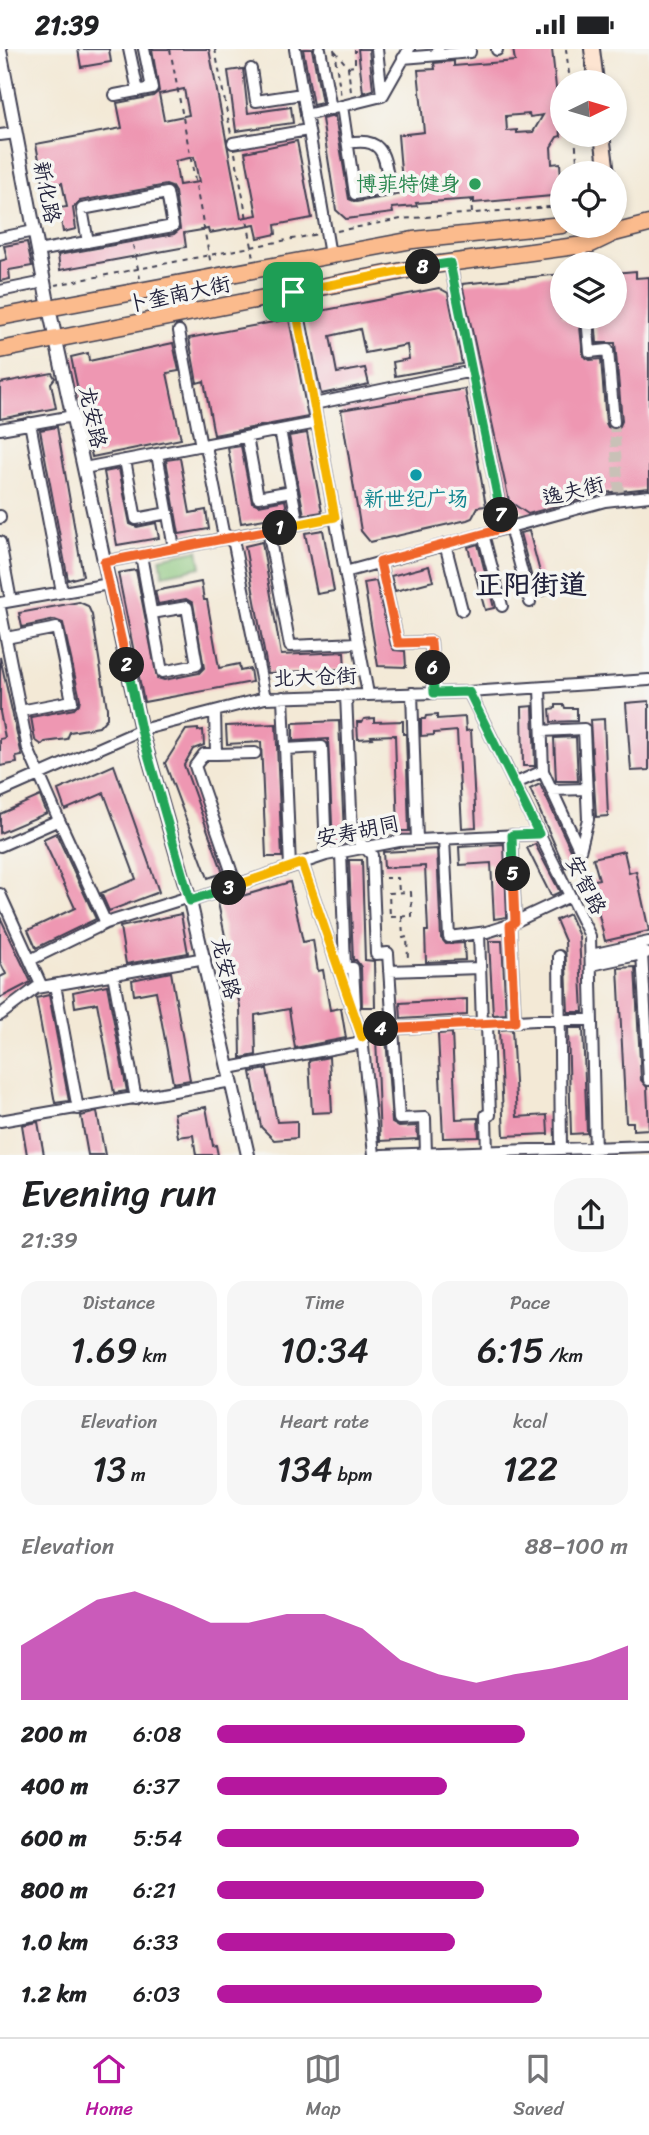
<!DOCTYPE html>
<meta charset="utf-8">
<style>
:root{--surface:#fff;--page:#f6f6f6;--text:#202124;--muted:#757577;--line:#e0e0e0;--accent:#b5179e}
body{margin:0;font-family:Sriracha,"LXGW WenKai TC",sans-serif;background:var(--page);color:var(--text);height:100vh;display:flex;flex-direction:column;font-size:26px;white-space:nowrap}
*{box-sizing:border-box;margin:0}
p{font-size:23px;color:var(--muted)}
.icon{flex:none;width:38px;height:38px;fill:none;stroke:currentColor;stroke-width:2;stroke-linecap:round;stroke-linejoin:round}
.map{position:relative;height:1106px;overflow:hidden}
.details{display:flex;flex-direction:column;background:var(--surface);flex:1}
.details>*{flex:none}
.needle{width:46px;rotate:85deg}
.controls{position:absolute;left:550px;top:21px;display:grid;gap:14px}
.controls a{display:grid;place-items:center;width:77px;height:77px;border-radius:50%;background:var(--surface);box-shadow:0 4px 10px #0003;font-size:35px}
.pin{position:absolute;display:grid;place-items:center;width:60px;height:60px;color:#fff;margin:-30px;border-radius:14px;box-shadow:0 4px 10px #0006}
.km{position:absolute;width:35px;height:35px;margin:-18px;border-radius:50%;background:#222;color:#fff;font-size:19px;line-height:35px;text-align:center}
.round{display:grid;place-items:center;flex:none;width:74px;height:74px;border-radius:28px;background:var(--page)}
.overview{display:flex;align-items:center;justify-content:space-between;height:119px;padding:0 21px}
h1{font-size:38px;font-weight:600;line-height:52px}
.figures{display:grid;grid-template-columns:repeat(3,1fr);gap:10px;height:119px;padding:7px 21px}
.figures div{display:grid;align-content:center;border-radius:18px;background:var(--page);text-align:center}
.figures b{font-size:35px;font-weight:600}
.figures small{font-size:19px;font-weight:400}
.figures p{font-size:19px}
.chart{height:196px;padding:14px 21px}
.chart p{display:flex;justify-content:space-between}
.chart svg{width:100%;height:126px;margin-top:7px;fill:var(--accent);opacity:.7}
ul{padding:0 21px;list-style:none;font-size:23px}
li{display:grid;grid-template-columns:112px 84px 1fr;align-items:center;height:52px}
li i{height:18px;border-radius:9px;background:var(--accent)}
.status{display:flex;justify-content:space-between;align-items:center;height:49px;padding:0 35px;background:var(--surface);direction:ltr}
.status svg{height:19px;fill:currentColor}
.tabs{display:flex;justify-content:space-around;align-items:center;height:98px;border-top:2px solid var(--line);background:var(--surface);font-size:19px;color:var(--muted)}
.tabs a{display:grid;justify-items:center;gap:4px}
.tabs .active{color:var(--accent)}
.map>svg:first-child{display:block}
</style>
<div class="status"><b>21:39</b><svg viewBox="0 0 49 12"><path d="M0 12V9h3v3zM5 12V6h3v6zM10 12V3h3v9zM15 12V0h3v12zM26 1h20v11H26zM47 4h2v5h-2z"/></svg></div>
<div class="map">
<svg width="649" height="1106" viewBox="0 0 649 1106">
<rect width="100%" height="100%" fill="#f6f6f2"/>
<filter id="ink" filterUnits="userSpaceOnUse"><feTurbulence type="fractalNoise" baseFrequency=".0143" numOctaves="2"/><feDisplacementMap in="SourceGraphic" scale="14" xChannelSelector="R" yChannelSelector="G"/><feConvolveMatrix kernelMatrix="1 2 1 2 8 2 1 2 1" color-interpolation-filters="sRGB"/></filter>
<filter id="wash" filterUnits="userSpaceOnUse"><feTurbulence type="fractalNoise" baseFrequency=".00686" numOctaves="4" result="noise"/><feDisplacementMap in="SourceGraphic" scale="28" xChannelSelector="R" yChannelSelector="G"/><feGaussianBlur stdDeviation="1.57" result="paint"/><feColorMatrix in="noise" values="0 0 0 0 0 0 0 0 0 0 0 0 0 0 0 0 0 1.4 0 .05"/><feComposite in="paint" operator="in"/></filter>
<g filter="url(#wash)">
<rect width="100%" height="100%" fill="#f3e9d6"/>
<!-- green -->
<path fill="#89c57a" stroke="#56745a" stroke-width="2" d="M198,501L201,518L163,526L160,509Z"/>
<g id="blocks">
<!-- building -->
<path fill="#ee97b2" fill-rule="evenodd" d="M78,0H109L111,13L81,18Z
M152,0H209L241,169L257,166L245,103L297,92L312,169L275,176L276,185L258,189L255,176L209,184L208,180L184,184L186,198L60,221L58,206L174,185L180,180L175,143L172,138L166,136L80,152L73,159L76,180L63,183L59,159L67,158L62,134L44,137L36,95L122,79L117,54L153,47L159,42ZM184,40L189,66L164,71L159,45ZM194,108L199,133L179,136L175,112Z
M303,0H312L322,54L313,56Z
M358,0H369L373,41L363,44Z
M513,0H552L561,87L557,88L551,98L552,115L560,114L562,146L474,154V150L416,154L417,157L392,159L393,164L346,170L336,161L322,70L335,67L349,150L356,153L403,145L398,86L424,83L418,21L435,20L434,14L454,12V17L515,12ZM529,65L530,68L543,66L533,83L517,84V81L507,82L506,67Z
M243,20L248,64L291,58L293,74L236,82L228,22Z
M27,193L32,217L9,221L10,230L0,232V212L7,210L4,197Z
M636,222V229L649,228V439L603,444L528,465L509,452L462,235L562,225V268H579L583,307L590,311L601,310L606,374L608,378L614,381L619,379L622,372L615,294H597L595,268H614V224Z
M439,239L448,244L462,315L395,327L393,313L409,310L407,296L365,304L360,280L330,287L337,324L365,319L369,335L321,345L305,265Z
M289,270L308,368L214,386L204,332L197,334L189,289Z
M173,294L179,322L167,324L181,390L92,408L71,308L88,304L89,312Z
M52,324L55,329L51,334L56,359L0,370V334Z
M465,340L486,457L478,458L472,469L467,471L370,493L361,482L341,361Z
M57,378L83,527L68,531L40,381Z
M307,384L322,463L304,466L289,387Z
M241,397L252,453L259,456L285,451L288,466L241,474L228,399Z
M180,409L190,464L206,461L209,480L179,485L166,411Z
M119,420L130,475L137,478L156,474L159,489L117,496L104,423Z
M323,481L334,542L317,545L305,484Z
M529,482L546,546L537,548L520,484Z
M262,493L281,606L344,603L345,620L268,624L245,497Z
M478,495L494,559L485,561L468,498Z
M429,517L433,532L395,542L391,527Z
M136,521L157,629L164,631L199,624L204,619L193,554L186,550L158,555L155,542L201,533L204,551H207L219,619L239,615L240,622L250,620L252,633L144,653L118,524Z
M376,532L391,596L394,601L405,602L406,618L378,617L364,534Z
M79,553L88,557L92,566L107,659V669L99,678L70,683L67,690L45,693L42,696L35,691L31,668L74,660L79,655L80,650L63,574L55,571L22,578L19,564Z
M0,608L22,707L16,708L17,714L0,717V690L5,689L0,663Z
M649,652V721L631,722L626,654Z
M556,656H564L565,659H577V672L551,673L550,660L556,659Z
M533,657L535,717H523L522,658Z
M437,666V670L465,668L466,682L471,681L476,778L462,779L457,682L434,684V686L421,687V670H425L426,667Z
M374,669V673L403,672V685H406L409,782H398L395,686L371,687L372,689L358,690L357,673H362L364,670Z
M604,670L608,767L596,768L590,671Z
M339,672L344,785L347,794L333,795L328,690L293,692V674Z
M276,675L282,808H266L261,693L227,695L226,677Z
M198,680V682L203,681L204,696L193,700L184,716L223,824L208,829L165,714L186,681Z
M576,688L578,732H556L554,689Z
M114,716L159,843L109,862L101,844L136,830L104,744L65,761L58,741Z
M540,735L577,814L565,819L530,740Z
M40,747L47,764L0,784V765Z
M56,784L96,870L36,899L28,881L75,859L43,790Z
M504,795L507,868L494,870L491,814L460,816L459,798Z
M535,795L560,843L551,847L527,799Z
M437,800L441,889L446,895L464,894L465,911L426,913L425,882H428L425,817L384,819L383,803Z
M624,802L629,824L636,822L649,882L605,892L591,832L599,830L593,809Z
M349,811H362L365,911L374,912L375,958H362L361,918L356,911H353Z
M290,833L303,893L313,891L318,922L323,921L330,961L341,959L346,989L295,999L289,960L255,966L256,1006L241,1009L240,957L218,854Z
M181,865L188,904L126,915L120,878Z
M569,865L579,887L583,963H568L565,892L556,871Z
M0,868L31,933L0,949V928L6,925L0,913Z
M489,892H502L506,965L493,966Z
M635,918L641,1031L647,1038L649,1080L633,1081V1073H626L618,919Z
M171,923L190,1031L173,1034L156,942L134,946L132,931Z
M107,936L127,1042L114,1044L97,954L75,958L73,943Z
M49,946L69,1052L55,1054L36,949Z
M467,950V966L401,970L400,954Z
M568,979H583L587,1084L571,1085Z
M512,980L517,1068L547,1066L548,1085L504,1087L499,981Z
M452,984L456,1070L478,1069L479,1088L443,1089L438,985Z
M376,988H386L392,1074L399,1078L417,1077L418,1090L380,1092Z
M329,1008L332,1063L312,1064L309,1012Z
M267,1020L277,1073L297,1072V1089L274,1091L261,1078L251,1023Z
M206,1058L213,1097L216,1096L218,1106H196L193,1086L178,1088L174,1064Z
M97,1063L105,1106H88L81,1067Z
M38,1073L44,1106H27L22,1076Z"/>
</g>
</g>
<g filter="url(#ink)">
<use href="#blocks" fill-opacity="0" stroke="#414052" stroke-width="2"/>
<g fill="none" stroke-linecap="round" stroke-linejoin="round">
<!-- minor-tunnel -->
<path stroke="#c9c1b7" stroke-width="10" stroke-dasharray="10 5" stroke-linecap="butt" d="M614,373L619,445"/>
<!-- minor casing -->
<g stroke="#414052" stroke-width="14">
<path id="minor" d="M129,0L138,42
M295,0L330,206
M320,0L331,60
M497,0V1
M439,6L470,3V0
M403,9L439,6L438,0
M251,20L256,52L302,45
M115,46L152,39L144,0
M383,46L409,0
M342,57L355,145L390,139C384,109 386,87 348,94
M306,66L382,47L377,0
M0,86L16,84
M233,94L308,81
M0,189L34,182
M581,196L582,215
M38,202C83,194 128,185 173,177L167,144L82,160L88,193
M450,214L504,479
M0,242L44,233
M293,243L368,645
M587,268L590,303L608,301L614,373
M179,282L200,392L207,402L223,483L234,495L265,649
M314,355L472,322
M30,374L62,543
M0,380L73,367
M280,381L298,475
M247,388L258,448L292,442
M157,405L174,499
M125,411L136,470L168,464
M84,419L317,374
M0,467V469
M510,478L530,553
M268,481L290,597L358,594
M483,485L502,557
M0,493L11,552
M445,495L462,561
M141,506L162,623L197,616L187,558L152,564
M104,513L335,468
M380,513L398,594L431,593L434,644
M345,523L605,452L649,447
M0,554L109,535
M0,559L28,700L59,771L0,797
M6,589L57,579L72,652L20,662
M469,643L590,887L595,1106
M412,644L417,791
M346,646L352,785L372,806L376,905L388,904L399,1070L425,1069L426,1105
M283,648L290,818
M215,662L216,705H204L195,717L236,836
M542,682L584,680L588,770L580,802
M285,700L322,698L326,806
M216,705L255,704
M543,722L580,802
M514,735L543,722L540,639
M552,741L587,740
M0,743L141,681L265,649L469,643L649,631
M59,771L106,874L189,848
M512,786L515,873
M444,790L449,888L487,883L506,877L570,847
M341,803L345,919H353L355,956
M302,814L362,988L374,1106
M0,845L42,938
M190,852L326,806L399,792L539,785
M510,876L515,973
M479,884L482,975
M642,904L649,1031
M591,906L649,893
M559,907L561,1100
M30,911L106,874
M591,916L646,904
M389,922L480,919
M113,925L136,1050
M55,936L78,1060
M0,966L36,939L205,909
M229,1019L357,995L367,981L535,971H592
M0,1072L232,1032
M382,1106L649,1097
M487,1106L486,1066H490L487,975"/>
</g>
<!-- tertiary casing -->
<g stroke="#414052" stroke-width="16">
<path id="tertiary" d="M0,1L49,259L141,681L190,852L248,1106"/>
</g>
<!-- secondary casing -->
<g stroke="#414052" stroke-width="18">
<path id="secondary" d="M592,0L596,33
M602,86L607,124"/>
</g>
<!-- primary casing -->
<g stroke="#414052" stroke-width="19">
<path id="primary" d="M0,268L413,191L562,176
M0,301L433,216L591,195L614,184L649,175"/>
</g>
<!-- path -->
<path stroke="#414052" stroke-width="2" stroke-dasharray="5 5" stroke-linecap="butt" d="M170,0L211,216
M215,0L231,85
M334,0L341,48
M566,0L570,33
M335,2L348,18L351,43
M348,18L355,17V1
M575,86L578,124
M235,104L254,209
M472,164L471,152H476
M337,182L401,170L562,157
M133,196L140,229
M55,236L318,185
M385,829H398L399,843
M411,843L412,867L390,868L389,844Z
M402,868L403,889L407,888L408,910"/>
<!-- minor -->
<use href="#minor" stroke="#fff" stroke-width="10"/>
<!-- tertiary -->
<use href="#tertiary" stroke="#fff" stroke-width="12"/>
<!-- secondary -->
<use href="#secondary" stroke="#fde4d1" stroke-width="14"/>
<!-- primary -->
<use href="#primary" stroke="#fbbb8d" stroke-width="16"/>
</g>
</g>
<g fill="none" stroke-linecap="round" stroke-linejoin="round" filter="url(#ink)">
<!-- split-1 casing -->
<g stroke="#fff" stroke-width="14">
<path id="split-1" d="M280,479L335,468L293,243"/>
</g>
<!-- split-2 casing -->
<g stroke="#fff" stroke-width="14">
<path id="split-2" d="M127,616L104,513L280,479"/>
</g>
<!-- split-3 casing -->
<g stroke="#fff" stroke-width="14">
<path id="split-3" d="M127,616L141,681L190,852L229,839"/>
</g>
<!-- split-4 casing -->
<g stroke="#fff" stroke-width="14">
<path id="split-4" d="M229,839L302,814L362,988L367,981L381,980"/>
</g>
<!-- split-5 casing -->
<g stroke="#fff" stroke-width="14">
<path id="split-5" d="M381,980L515,973L510,876L515,873L513,825"/>
</g>
<!-- split-6 casing -->
<g stroke="#fff" stroke-width="14">
<path id="split-6" d="M433,619L434,644L469,643L539,785L512,786L513,825"/>
</g>
<!-- split-7 casing -->
<g stroke="#fff" stroke-width="14">
<path id="split-7" d="M433,619L431,593L398,594L380,513L504,479L501,466"/>
</g>
<!-- split-8 casing -->
<g stroke="#fff" stroke-width="14">
<path id="split-8" d="M423,218L450,214L501,466"/>
</g>
<!-- split-9 casing -->
<g stroke="#fff" stroke-width="14">
<path id="split-9" d="M293,243L423,218"/>
</g>
<!-- split-1 -->
<use href="#split-1" stroke="#f5b400" stroke-width="9"/>
<!-- split-2 -->
<use href="#split-2" stroke="#f0652b" stroke-width="9"/>
<!-- split-3 -->
<use href="#split-3" stroke="#22a559" stroke-width="9"/>
<!-- split-4 -->
<use href="#split-4" stroke="#f5b400" stroke-width="9"/>
<!-- split-5 -->
<use href="#split-5" stroke="#f0652b" stroke-width="9"/>
<!-- split-6 -->
<use href="#split-6" stroke="#22a559" stroke-width="9"/>
<!-- split-7 -->
<use href="#split-7" stroke="#f0652b" stroke-width="9"/>
<!-- split-8 -->
<use href="#split-8" stroke="#22a559" stroke-width="9"/>
<!-- split-9 -->
<use href="#split-9" stroke="#f5b400" stroke-width="9"/>
</g>
<!-- markers -->
<circle fill="#2e9e5b" stroke="#f6f6f2" stroke-width="2.5" cx="475" cy="135" r="7"/>
<circle fill="#0f9aa8" stroke="#f6f6f2" stroke-width="2.5" cx="416" cy="426" r="7"/>
<g text-anchor="middle" dominant-baseline="central" stroke-width="7" stroke-linejoin="round" paint-order="stroke">
<!-- leisure labels -->
<g font-size="21" fill="#27864d" stroke="#f6f6f2" text-anchor="end">
<text x="461" y="135">博菲特健身</text>
</g>
<!-- street labels -->
<g font-size="21" fill="#22223b" stroke="#f6f6f2">
<text transform="translate(47 143) rotate(79)">新化路</text>
<text transform="translate(179 245) rotate(-12)">卜奎南大街</text>
<text transform="translate(93 368) rotate(78)">龙安路</text>
<text transform="translate(573 442) rotate(-14)">逸夫街</text>
<text transform="translate(315 628) rotate(-2)">北大仓街</text>
<text transform="translate(358 782) rotate(-11)">安寿胡同</text>
<text transform="translate(586 836) rotate(63)">安智路</text>
<text transform="translate(226 919) rotate(77)">龙安路</text>
</g>
<!-- culture labels -->
<g font-size="21" fill="#0d838f" stroke="#f6f6f2">
<text x="416" y="450">新世纪广场</text>
</g>
<!-- district labels -->
<g font-size="28" font-weight="bold" fill="#22223b" stroke="#f6f6f2">
<text x="531" y="535">正阳街道</text>
</g>
</g>
</svg>
<div class="controls">
<a><svg class="needle" viewBox="-14 -14 28 28"><path d="M0-13l5 13h-10z" fill="#e53935"/><path d="M0 13l5-13h-10z" fill="#757577"/></svg></a>
<a><svg class="icon" aria-label="locate" viewBox="0 0 24 24"><circle cx="12" cy="12" r="6"/><path d="M12 2v4M12 18v4M2 12h4M18 12h4"/></svg></a>
<a><svg class="icon" aria-label="layers" viewBox="0 0 24 24"><path d="M12 4l9 5-9 5-9-5zM3 14l9 5 9-5"/></svg></a>
</div>
<div class="pin" style="left:293px;top:243px;background:#1e9e55"><svg class="icon" aria-label="arrive" viewBox="0 0 24 24"><path d="M6 21V4h12l-3 4 3 4H6"/></svg></div>
<b class="km" style="left:280px;top:479px">1</b>
<b class="km" style="left:127px;top:616px">2</b>
<b class="km" style="left:229px;top:839px">3</b>
<b class="km" style="left:381px;top:980px">4</b>
<b class="km" style="left:513px;top:825px">5</b>
<b class="km" style="left:433px;top:619px">6</b>
<b class="km" style="left:501px;top:466px">7</b>
<b class="km" style="left:423px;top:218px">8</b>
</div>
<section class="details">
<div class="overview"><div><h1>Evening run</h1><p>21:39</p></div><a class="round"><svg class="icon" aria-label="share" viewBox="0 0 24 24"><path d="M12 15V3M7 8l5-5 5 5M5 13v7h14v-7"/></svg></a></div>
<div class="figures">
<div><p>Distance</p><b>1.69<small> km</small></b></div>
<div><p>Time</p><b>10:34</b></div>
<div><p>Pace</p><b>6:15<small> /km</small></b></div>
</div>
<div class="figures">
<div><p>Elevation</p><b>13<small> m</small></b></div>
<div><p>Heart rate</p><b>134<small> bpm</small></b></div>
<div><p>kcal</p><b>122</b></div>
</div>
<div class="chart"><p><span>Elevation</span>88–100 m</p>
<svg viewBox="0 0 160 44" preserveAspectRatio="none"><path d="M0 44V25L10 17L20 9L30 6L40 11L50 17L60 17L70 14L80 14L90 19L100 30L110 35L120 38L130 35L140 33L150 30L160 25V44z"/></svg>
</div>
<ul>
<li><b>200 m</b>6:08<i style="width:75%"></i></li>
<li><b>400 m</b>6:37<i style="width:56%"></i></li>
<li><b>600 m</b>5:54<i style="width:88%"></i></li>
<li><b>800 m</b>6:21<i style="width:65%"></i></li>
<li><b>1.0 km</b>6:33<i style="width:58%"></i></li>
<li><b>1.2 km</b>6:03<i style="width:79%"></i></li>
</ul>
</section>
<nav class="tabs">
<a class="active"><svg class="icon" aria-label="home" viewBox="0 0 24 24"><path d="M3 11l9-7 9 7M6 9v11h12V9"/></svg>Home</a>
<a><svg class="icon" aria-label="map" viewBox="0 0 24 24"><path d="M3 6l6-2 6 2 6-2v14l-6 2-6-2-6 2zM9 4v14M15 6v14"/></svg>Map</a>
<a><svg class="icon" aria-label="saved" viewBox="0 0 24 24"><path d="M7 4h10v16l-5-4-5 4z"/></svg>Saved</a>
</nav>
